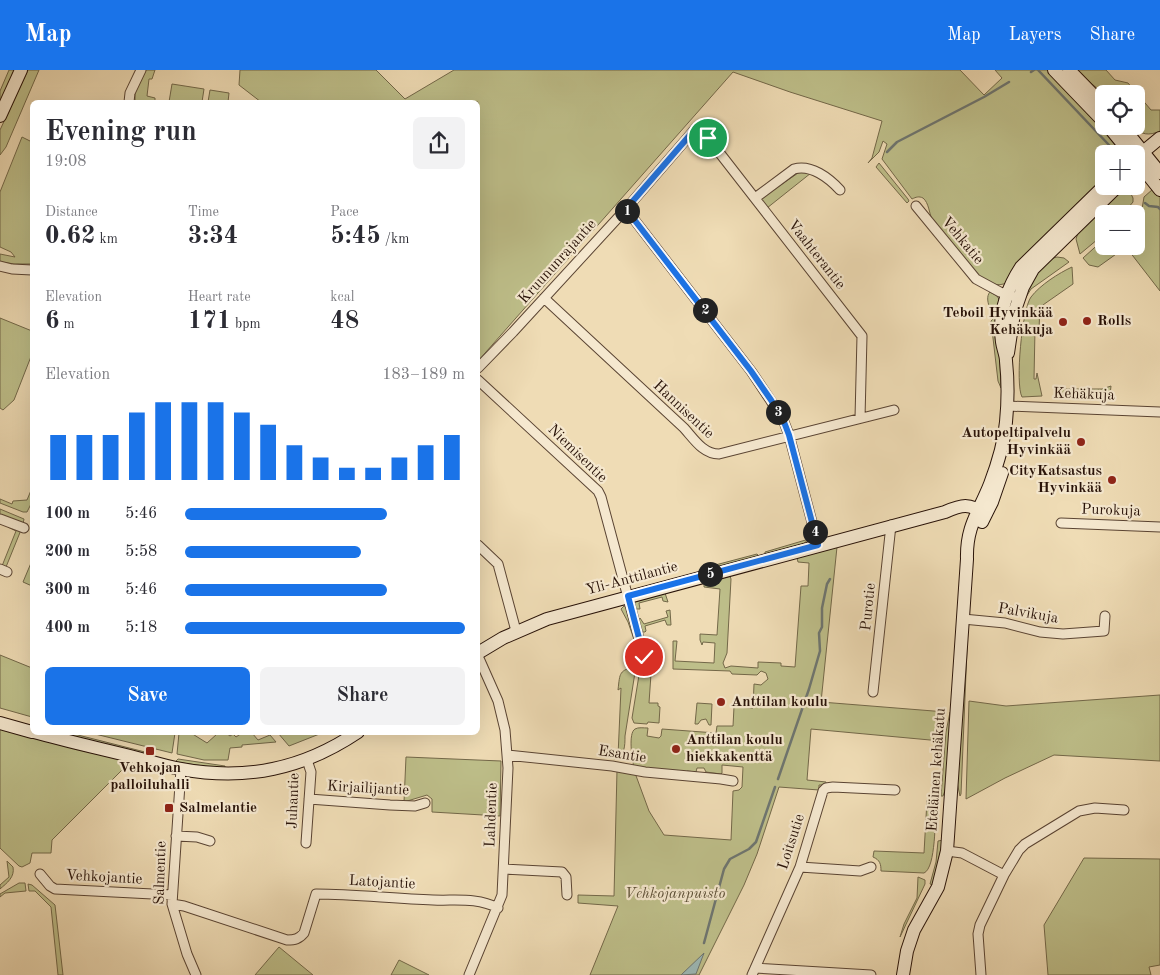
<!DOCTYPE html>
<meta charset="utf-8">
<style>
:root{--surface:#fff;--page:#f2f2f3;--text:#2b2b33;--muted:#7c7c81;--accent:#1a73e8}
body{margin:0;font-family:"Old Standard TT",serif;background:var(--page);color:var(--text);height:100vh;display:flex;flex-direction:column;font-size:19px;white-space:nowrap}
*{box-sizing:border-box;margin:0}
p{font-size:16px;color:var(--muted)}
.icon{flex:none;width:28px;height:28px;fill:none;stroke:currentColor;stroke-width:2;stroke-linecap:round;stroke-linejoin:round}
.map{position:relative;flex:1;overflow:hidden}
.sheet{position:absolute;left:30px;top:30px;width:450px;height:635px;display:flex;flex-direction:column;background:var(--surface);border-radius:8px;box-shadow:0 5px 20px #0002}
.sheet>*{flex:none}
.tools{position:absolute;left:1095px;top:15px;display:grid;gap:10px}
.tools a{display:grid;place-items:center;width:50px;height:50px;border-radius:8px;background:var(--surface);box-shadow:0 5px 20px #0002;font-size:25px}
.pin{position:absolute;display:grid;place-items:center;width:42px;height:42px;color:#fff;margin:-21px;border:2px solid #fff;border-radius:50%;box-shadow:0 1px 5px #0007}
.km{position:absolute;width:25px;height:25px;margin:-12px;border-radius:50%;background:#222;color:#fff;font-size:14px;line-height:25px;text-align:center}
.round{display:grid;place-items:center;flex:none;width:52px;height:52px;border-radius:8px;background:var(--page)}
.head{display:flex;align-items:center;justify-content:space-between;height:85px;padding:0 15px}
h1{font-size:28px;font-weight:600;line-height:38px}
.figures{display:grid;grid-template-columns:repeat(3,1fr);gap:8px;height:85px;padding:5px 15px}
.figures div{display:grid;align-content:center}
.figures b{font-size:25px;font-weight:600}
.figures small{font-size:14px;font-weight:400}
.figures p{font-size:14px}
.chart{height:140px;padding:10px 15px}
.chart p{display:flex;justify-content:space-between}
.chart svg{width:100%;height:90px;margin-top:5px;stroke:var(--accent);stroke-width:6}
.button{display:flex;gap:10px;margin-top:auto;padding:10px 15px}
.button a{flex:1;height:58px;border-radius:8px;background:var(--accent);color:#fff;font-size:20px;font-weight:600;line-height:58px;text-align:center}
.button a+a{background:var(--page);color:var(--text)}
ul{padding:0 15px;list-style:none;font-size:16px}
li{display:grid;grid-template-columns:80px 60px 1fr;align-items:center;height:38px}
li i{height:12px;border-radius:6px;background:var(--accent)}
header{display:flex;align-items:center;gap:30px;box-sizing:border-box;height:70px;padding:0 25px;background:var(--accent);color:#fff}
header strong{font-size:24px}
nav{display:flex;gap:28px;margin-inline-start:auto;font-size:18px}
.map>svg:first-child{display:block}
</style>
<header>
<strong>Map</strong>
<nav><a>Map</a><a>Layers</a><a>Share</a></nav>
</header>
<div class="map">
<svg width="1160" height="905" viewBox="0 0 1160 905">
<rect width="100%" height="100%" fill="#efdcb5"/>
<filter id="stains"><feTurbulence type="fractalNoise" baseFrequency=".004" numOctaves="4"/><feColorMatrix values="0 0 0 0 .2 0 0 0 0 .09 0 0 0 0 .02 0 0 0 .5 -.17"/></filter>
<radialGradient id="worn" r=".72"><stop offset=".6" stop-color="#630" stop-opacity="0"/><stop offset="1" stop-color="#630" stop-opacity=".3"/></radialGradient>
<!-- green -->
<path fill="#bebf8a" stroke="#736849" d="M9,0H15L0,34V21Z
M28,0H39L6,77L0,85V60Z
M145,0H155L152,9H149L147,26L155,28V31L135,32V21Z
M240,0H376L405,29L454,0H960L984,25L1002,8L995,0H1047C1066,18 1113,60 1119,84H1104V111L1008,212C987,225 963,188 952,174C945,166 938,158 932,149C929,143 929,133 923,128C919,126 916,127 912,129L882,89L887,74L883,71L879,82L868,93L872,88L882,51L790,22L733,2L478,291V32H261L239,15Z
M1075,0H1106L1115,10L1128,13L1151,40H1160V61C1149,66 1141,65 1132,56H1136V24H1104Z
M172,14L204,19L202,32H169Z
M210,20L229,23L228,32H208Z
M22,67L32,72V194H15L0,192V184L15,187L11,182L0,177V122Z
M879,93L908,129L909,131L907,133L876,97Z
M801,101L811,103L767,138L760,129Z
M1127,116L1133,128V132L1123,144H1104V164L1080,184L1076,169L1079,160L1120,120Z
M1153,119L1160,126V221L1126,177L1098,197L1089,195L1083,188L1104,169V176H1136V144H1129L1136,137L1140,141L1142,139L1144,127Z
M1057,187L1064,188L1069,192L1031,219L1023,232C1029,217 1038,191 1057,187Z
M1072,197L1073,214L1040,237L1039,259H1035L1034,309H1036L1037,303L1042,326L1022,327C1015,314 1022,239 1031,227C1040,215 1059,203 1072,197Z
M990,222L997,226L1000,231L997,241L990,238C988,234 986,226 990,222Z
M996,246L998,247L1001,318L998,311L991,251Z
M0,248L32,261V284L14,330L3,340L0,338Z
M1111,316L1110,325L1116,329L1054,327L1056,319H1102Z
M32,418V432L27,442H23L0,433V429L12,434L13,431L27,430Z
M0,439L24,449L23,454L0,446Z
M9,455L21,460L6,497L2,496L16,461L8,457Z
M809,469L803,474L765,484V482Z
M837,477L821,632L946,642L941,671L811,659L807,710L826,712V715H819V720L779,717L757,784L744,815L699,905H590L618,836L578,833V825L614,826L617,700L635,703L649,741L664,765L731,770L733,721L739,720L742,717L743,697L722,695V703L721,704L706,702L704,698H697L696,702L687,701L686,703L634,697C632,690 628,663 635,659C638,657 644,658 648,658L647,666L659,668L661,666L662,659L716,663L717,656H733L734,637L753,638L754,614L761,615L768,609L766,603L761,601L757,605L732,604L730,601L673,599V571H677L675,591L714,593L715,573L703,572L702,575L700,570V564L717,565L720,519L704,517V513L730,506L731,509L727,583L723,593L725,598L731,596L758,598V592L781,593V596L795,597L801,516H808L809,493L798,492L797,488Z
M757,484L759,486L705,501L704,498Z
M31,493H32V516L23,512Z
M665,523L668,532L663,531L662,527L639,533L640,539H636L634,532Z
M624,536L626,537L638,581L628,552L621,539Z
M670,540L671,555H667L665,550L645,556L646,561L645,562H641L638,551L640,548L644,554L668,547L666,541Z
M968,555L961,724L960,726L957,712Z
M653,569L659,573V578L655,582L648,581L644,571Z
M0,585L32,598V647L0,638Z
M646,592H656L655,604H651L649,633H658V636L660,637L659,653L648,652L647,654L634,653L632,648L641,593Z
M636,596L625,666C625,676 625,686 614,689L615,686H618L621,618L618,620C620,602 619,601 636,596Z
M1160,625V691L1054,685L1005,708L966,729L969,631L1006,636Z
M697,633L712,634L711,655H709L706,649L701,650L698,654H695Z
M952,641L947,715L943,726H941L946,662L950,642Z
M0,659L131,691L52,770L51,783H32L30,793L22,797L19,796L0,778Z
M57,663H70L145,682L144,684Z
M91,663H175L172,683Z
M215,663H226L230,666L233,664L236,667L242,663H252L258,670L270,665L276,672L242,675V677L230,678L228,690H204L177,684L179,663H191L207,673L217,664Z
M278,663H322L289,676Z
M406,687L501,691L500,746L432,742V729L427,725L404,732Z
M178,689L225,696V699L175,692Z
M927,730L935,731L936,733C935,748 936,798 924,803L881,801C881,794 880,790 873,787L874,781L924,783Z
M943,770L933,815L930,814L936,792L938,771Z
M1084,788L1160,789V895L1149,897L1151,905H1048L1044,855Z
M7,791L13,797C15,807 7,813 0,819V815L9,807Z
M918,807L925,810V814L900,867L904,854L917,828Z
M19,813H25L26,821L5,823L0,827V824Z
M28,814L32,815L55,835L63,905H58L51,837L35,821H29Z
M279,877L313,905H255Z
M399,890L429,905H391Z"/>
<!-- water -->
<path fill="#9db9b7" stroke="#6e7671" d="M704,883L696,904L681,905Z"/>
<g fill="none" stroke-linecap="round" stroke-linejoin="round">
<!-- stream -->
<path stroke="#6e7671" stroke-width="2.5" d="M1038,0L1109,75L1110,84
M1031,2L1034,0
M887,82L897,72L984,27L1009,12
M1145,133L1149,136L1158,137L1160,139
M778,709L809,619L820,581L819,563L822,557V538L827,514L830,509
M704,873L724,799L730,789L749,779L756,772L775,717"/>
<!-- street casing -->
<g stroke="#5a4433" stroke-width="11">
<path id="street" d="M129,32L130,23L141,0
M755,128L794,99C811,94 829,108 840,120
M916,136L976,209L1000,222L1012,226
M626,139L751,301L771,331L784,352L789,365L818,475
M0,196L12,199L32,200
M544,228L684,358C694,369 703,384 719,384L894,340
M478,298L513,262L626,139L696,58L708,68L862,266L860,348
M478,310L598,421L601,427L644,587
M1007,336L1160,342
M0,449L24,458
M1061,453L1160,457
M478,475L498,494L516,561
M0,499L7,502
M963,549L1005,553L1040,562L1063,564L1104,561L1105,546
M873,622L891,455
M507,685L612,696L645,702L721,709L733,711
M181,699L172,834L187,884L196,905
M309,729L390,735L415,736L425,733
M176,766L197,767L210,771
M306,773L311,702L307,690
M947,781L962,783L1004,805
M800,797L860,801L871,797
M504,799L562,802L566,807L567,825
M40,804L50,816L55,819L172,825
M172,834L184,836L287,870C295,870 299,869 304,863L316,824C355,824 394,829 433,830C456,831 476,827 498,838
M755,898L871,905
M469,905L502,825L508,698L505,660L498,631L478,586
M752,905L800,797L823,721L826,718L833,717L895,720
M981,905L978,864L980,855L1004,805L1019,780L1025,774L1079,741L1095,738L1124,740"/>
</g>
<!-- secondary casing -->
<g stroke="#281208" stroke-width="14">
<path id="secondary" d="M1054,0L1104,52
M1069,0L1104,36
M0,46L21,0
M1108,56L1131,84
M1122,56L1160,103
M1137,87L1160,68
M1136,90L1160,120
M1008,283L1014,243L1023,217L1033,199L1118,116
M982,452L992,432L1002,403
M478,583L503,568L547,549L945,442C961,435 970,432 985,445
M0,653L32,662
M34,662C66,671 98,678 130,686C147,690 164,696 181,699C246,711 303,699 358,662
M903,905L907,881L914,860L938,817L947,781L967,489C966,456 979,442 990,414C998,393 1004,374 1006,352C1008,332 1008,310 1006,291C1006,285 1003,279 1002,272C998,244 1006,220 1021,197L1104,116"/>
</g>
<!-- street -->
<use href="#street" stroke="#f5e8cf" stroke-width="9"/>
<!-- secondary -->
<use href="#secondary" stroke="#f5e8cf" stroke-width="12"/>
</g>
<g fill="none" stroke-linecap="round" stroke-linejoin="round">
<!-- route casing -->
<g stroke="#fff" stroke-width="10">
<path id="route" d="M644,587L628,526L818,475L789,365L784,352L771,330L751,301L626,139L696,58L708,68"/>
</g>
<!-- route -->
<use href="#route" stroke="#1a73e8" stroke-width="6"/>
</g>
<!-- markers -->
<g fill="#8f2418" stroke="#f5e8cf" stroke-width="2">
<circle cx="1087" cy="251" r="5"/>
<circle cx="1063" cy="252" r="5"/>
<circle cx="1081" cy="372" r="5"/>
<circle cx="1112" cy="410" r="5"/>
<circle cx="721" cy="632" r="5"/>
<circle cx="676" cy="679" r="5"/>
<rect x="145" y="676" width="10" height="10" rx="2.5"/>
<rect x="164" y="733" width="10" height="10" rx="2.5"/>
</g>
<g text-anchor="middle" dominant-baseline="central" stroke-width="4.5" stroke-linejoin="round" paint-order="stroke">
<!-- street labels -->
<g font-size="15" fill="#281208" stroke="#f5e8cf">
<text transform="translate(962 171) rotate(50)">Vehkatie</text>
<text transform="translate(816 185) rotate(52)">Vaahterantie</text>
<text transform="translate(558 192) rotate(-48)">Kruununrajantie</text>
<text transform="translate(1084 325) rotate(2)">Kehäkuja</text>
<text transform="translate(683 340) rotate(43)">Hannisentie</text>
<text transform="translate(577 384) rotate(44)">Niemisentie</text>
<text transform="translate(1111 441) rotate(2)">Purokuja</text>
<text transform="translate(632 509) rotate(-15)">Yli-Anttilantie</text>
<text transform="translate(869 537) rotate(-84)">Purotie</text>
<text transform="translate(1028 544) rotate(10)">Palvikuja</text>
<text transform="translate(622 685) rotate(9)">Esantie</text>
<text transform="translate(937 700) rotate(-86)">Eteläinen kehäkatu</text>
<text transform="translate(368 719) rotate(3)">Kirjailijantie</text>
<text transform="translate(294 731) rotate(-88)">Juhantie</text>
<text transform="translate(492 745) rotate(-88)">Lahdentie</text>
<text transform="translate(792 772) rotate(-72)">Loitsutie</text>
<text transform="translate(161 803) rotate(-88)">Salmentie</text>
<text transform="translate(104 808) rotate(3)">Vehkojantie</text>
<text transform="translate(382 813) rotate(3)">Latojantie</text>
</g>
<!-- poi labels -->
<g font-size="15" font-weight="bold" fill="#281208" stroke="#f5e8cf" text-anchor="start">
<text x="1053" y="243" text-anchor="end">Teboil Hyvinkää<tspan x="1053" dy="17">Kehäkuja</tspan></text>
<text x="1097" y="251">Rolls</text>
<text x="1071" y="363" text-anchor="end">Autopeltipalvelu<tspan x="1071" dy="17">Hyvinkää</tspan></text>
<text x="1102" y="401" text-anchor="end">CityKatsastus<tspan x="1102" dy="17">Hyvinkää</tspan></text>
<text x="731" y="632">Anttilan koulu</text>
<text x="686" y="670">Anttilan koulu<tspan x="686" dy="17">hiekkakenttä</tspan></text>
<text x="150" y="698" text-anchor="middle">Vehkojan<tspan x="150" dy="17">palloiluhalli</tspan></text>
<text x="179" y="738">Salmelantie</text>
</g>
<!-- park labels -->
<g font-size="15" font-style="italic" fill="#5c4f36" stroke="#f5e8cf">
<text x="675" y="824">Vehkojanpuisto</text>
</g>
</g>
<rect width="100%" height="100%" filter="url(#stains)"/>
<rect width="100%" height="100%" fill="url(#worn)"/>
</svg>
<div class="tools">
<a><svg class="icon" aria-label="locate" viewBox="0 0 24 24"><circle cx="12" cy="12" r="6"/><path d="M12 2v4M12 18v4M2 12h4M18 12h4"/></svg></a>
<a>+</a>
<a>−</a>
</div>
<div class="pin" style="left:708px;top:68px;background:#1e9e55"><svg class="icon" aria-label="arrive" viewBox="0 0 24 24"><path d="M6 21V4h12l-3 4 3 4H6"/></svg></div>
<div class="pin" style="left:644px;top:587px;background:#d93025"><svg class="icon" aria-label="check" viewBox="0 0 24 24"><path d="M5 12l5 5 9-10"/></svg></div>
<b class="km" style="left:627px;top:141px">1</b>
<b class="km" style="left:705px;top:240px">2</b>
<b class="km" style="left:778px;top:342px">3</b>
<b class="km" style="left:815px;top:462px">4</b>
<b class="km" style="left:710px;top:504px">5</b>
<section class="sheet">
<div class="head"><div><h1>Evening run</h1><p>19:08</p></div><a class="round"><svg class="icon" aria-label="share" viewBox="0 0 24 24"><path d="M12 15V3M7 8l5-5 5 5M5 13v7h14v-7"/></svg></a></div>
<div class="figures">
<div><p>Distance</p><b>0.62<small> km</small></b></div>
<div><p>Time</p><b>3:34</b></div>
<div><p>Pace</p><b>5:45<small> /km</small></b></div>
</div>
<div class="figures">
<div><p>Elevation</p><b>6<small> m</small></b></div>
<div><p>Heart rate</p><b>171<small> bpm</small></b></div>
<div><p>kcal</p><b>48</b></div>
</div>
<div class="chart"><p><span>Elevation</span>183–189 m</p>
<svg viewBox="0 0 160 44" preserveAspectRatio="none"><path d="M5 44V22M15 44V22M25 44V22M35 44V11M45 44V6M55 44V6M65 44V6M75 44V11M85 44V17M95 44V27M105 44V33M115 44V38M125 44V38M135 44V33M145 44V27M155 44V22"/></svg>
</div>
<ul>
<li><b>100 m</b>5:46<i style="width:72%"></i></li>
<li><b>200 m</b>5:58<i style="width:63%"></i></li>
<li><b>300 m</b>5:46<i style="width:72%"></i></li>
<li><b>400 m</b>5:18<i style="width:100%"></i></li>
</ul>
<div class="button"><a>Save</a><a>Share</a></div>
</section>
</div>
